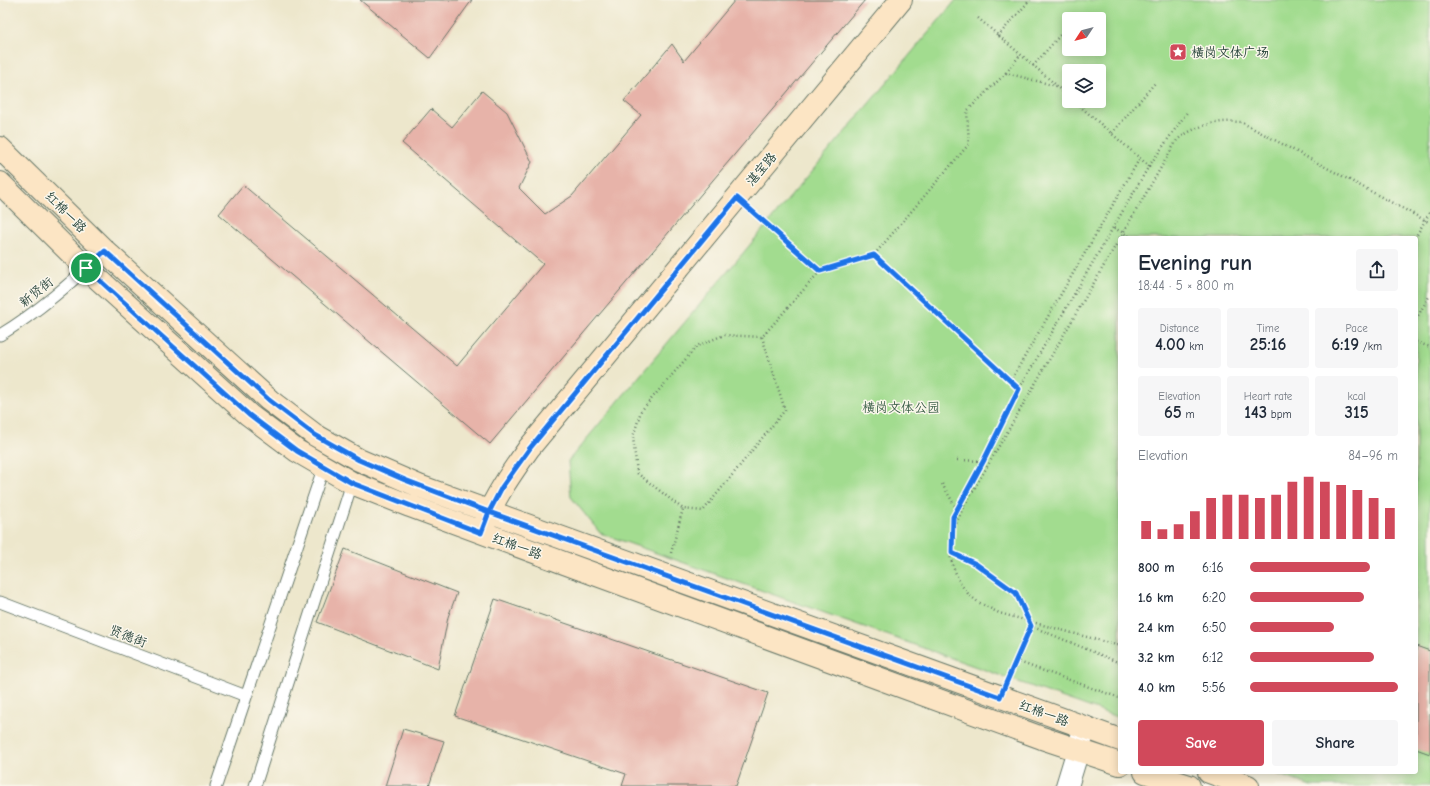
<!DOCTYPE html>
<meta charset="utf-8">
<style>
:root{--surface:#fff;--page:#f6f6f7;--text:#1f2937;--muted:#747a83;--accent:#d1495b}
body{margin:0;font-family:"Comic Neue","LXGW WenKai TC",sans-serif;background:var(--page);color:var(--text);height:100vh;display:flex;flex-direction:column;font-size:15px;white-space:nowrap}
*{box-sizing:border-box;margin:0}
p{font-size:13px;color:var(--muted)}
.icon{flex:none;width:22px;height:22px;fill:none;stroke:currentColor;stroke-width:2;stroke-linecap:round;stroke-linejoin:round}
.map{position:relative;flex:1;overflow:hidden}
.details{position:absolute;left:1118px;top:236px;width:300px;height:538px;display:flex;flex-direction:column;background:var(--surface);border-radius:4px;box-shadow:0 2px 10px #0003}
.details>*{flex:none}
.needle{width:26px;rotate:234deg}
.tools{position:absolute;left:1062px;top:12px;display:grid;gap:8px}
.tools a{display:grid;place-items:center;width:44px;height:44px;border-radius:4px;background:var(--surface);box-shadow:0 2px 10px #0003;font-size:20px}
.pin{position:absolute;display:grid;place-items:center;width:34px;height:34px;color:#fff;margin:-17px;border:2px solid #fff;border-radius:50%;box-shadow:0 1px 4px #0007}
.round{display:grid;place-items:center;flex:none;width:42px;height:42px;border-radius:4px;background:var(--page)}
.headline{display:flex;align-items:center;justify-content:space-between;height:68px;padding:0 20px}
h1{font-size:22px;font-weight:800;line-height:30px}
.metrics{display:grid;grid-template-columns:repeat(3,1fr);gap:6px;height:68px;padding:4px 20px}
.metrics div{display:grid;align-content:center;border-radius:4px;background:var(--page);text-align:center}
.metrics b{font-size:17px;font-weight:800}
.metrics small{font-size:11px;font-weight:400}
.metrics p{font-size:11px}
.chart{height:112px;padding:8px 20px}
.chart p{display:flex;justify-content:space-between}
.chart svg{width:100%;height:72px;margin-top:4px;stroke:var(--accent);stroke-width:6}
.action{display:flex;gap:8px;margin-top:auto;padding:8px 20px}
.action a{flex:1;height:46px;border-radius:4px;background:var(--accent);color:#fff;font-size:16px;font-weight:800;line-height:46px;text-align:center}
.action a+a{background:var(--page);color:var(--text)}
ul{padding:0 20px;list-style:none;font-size:13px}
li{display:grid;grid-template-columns:64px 48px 1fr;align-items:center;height:30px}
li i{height:10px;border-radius:5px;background:var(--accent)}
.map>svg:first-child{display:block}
</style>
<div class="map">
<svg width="1430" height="786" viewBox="0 0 1430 786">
<rect width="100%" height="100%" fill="#fbf7ec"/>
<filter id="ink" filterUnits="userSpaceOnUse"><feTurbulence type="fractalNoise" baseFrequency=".025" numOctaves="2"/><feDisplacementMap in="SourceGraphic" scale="8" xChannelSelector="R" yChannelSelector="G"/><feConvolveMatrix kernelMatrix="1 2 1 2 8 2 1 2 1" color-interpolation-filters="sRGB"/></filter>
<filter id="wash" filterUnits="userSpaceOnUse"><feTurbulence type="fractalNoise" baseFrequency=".012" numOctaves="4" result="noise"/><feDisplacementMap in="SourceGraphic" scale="16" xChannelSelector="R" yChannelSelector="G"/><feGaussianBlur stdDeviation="0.9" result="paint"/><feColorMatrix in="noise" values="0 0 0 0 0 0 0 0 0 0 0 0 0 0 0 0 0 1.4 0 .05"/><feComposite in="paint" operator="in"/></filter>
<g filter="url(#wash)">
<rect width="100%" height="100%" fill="#ede7cc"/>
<!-- green -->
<path fill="#a2dc8f" stroke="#608c62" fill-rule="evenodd" d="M956,0H1430V786H1311L1271,772H1416V238H1120V718L600,533L571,497L568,461ZM1069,19H1099V49H1069ZM1069,71H1099V101H1069Z"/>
<g id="blocks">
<!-- building -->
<path fill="#e7b3a9" d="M360,0H472L430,58Z
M735,0H865L490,444L219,214L243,185L457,366L543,264L402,143L431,109L452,127L482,91L507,112L532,162L519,188L545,214L572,196L641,115L624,101L672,44L684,61Z
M345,549L457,593L448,617L438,669L317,622Z
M495,599L768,693L736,786H622L626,774L455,716Z
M1416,646L1430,651V754L1416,749Z
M403,729L444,741L429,786H385Z"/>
</g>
</g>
<g filter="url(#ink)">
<use href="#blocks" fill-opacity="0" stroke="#677869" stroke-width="1"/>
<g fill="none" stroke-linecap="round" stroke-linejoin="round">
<!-- lane casing -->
<g stroke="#677869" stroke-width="13">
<path id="lane" d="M0,335C38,312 72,282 105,251
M0,602L246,696
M216,786L324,466
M255,786L352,483"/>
</g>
<!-- street casing -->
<g stroke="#677869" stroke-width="24">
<path id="street" d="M1067,786L1085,727"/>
</g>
<!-- secondary casing -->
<g stroke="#677869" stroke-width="24">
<path id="secondary" d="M0,148L105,251L269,400L315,435L359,460L419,486L1120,740
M0,183L86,268L249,415L297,451L352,483L410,506L575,567L1042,738L1120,764
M484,524C495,496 512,472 529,448L901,0
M1145,772L1189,786
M1209,772L1248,786"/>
</g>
<!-- path -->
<path stroke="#677869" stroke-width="2.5" stroke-dasharray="1 3" stroke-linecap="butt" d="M978,18L1055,84
M1074,19L1076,16
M998,36L1030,0
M1033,66L1069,25
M1006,73L1020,55
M1069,96L1056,86L1006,73L967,111L969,144L874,255L1010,382L1140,158
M1112,133L1155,83
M1149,166L1188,111
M753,211L820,271L874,255
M1114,228L1133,238
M1120,238L963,508L951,535L950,555L954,569L960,583L969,595L978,602L999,613L1120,646
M1120,238L1177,140C1195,125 1219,120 1241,122L1430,223
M1415,238L1430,212
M1416,319L1430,295
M762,337L785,410L703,511L683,509L637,473L633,437L641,411L697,346L724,335L762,337L820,271
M1416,342L1430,347
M1011,382L1019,389L1149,166L1074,101
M957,460L984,461
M942,484L957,509
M953,529V517L984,461L1019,389
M953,536L952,553L976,564L1016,593L1031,626L1120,663
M671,553L683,509
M1016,661L1120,698
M1009,677L1031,626"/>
<!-- lane -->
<use href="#lane" stroke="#fff" stroke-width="11"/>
<!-- street -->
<use href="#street" stroke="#fff" stroke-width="22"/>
<!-- secondary -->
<use href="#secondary" stroke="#fce5c4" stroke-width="22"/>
</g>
</g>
<g fill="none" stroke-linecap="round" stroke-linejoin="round" filter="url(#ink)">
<!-- route casing -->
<g stroke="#fff" stroke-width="8">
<path id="route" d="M86,268L249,415L297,451L352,483L481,533L489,512L1000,697L1031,626L1016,593L976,564L952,553L953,517L984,460L1019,389L874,255L820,271L737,198L530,448L502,487L489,512L405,480L359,460L315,435L269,400L105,251L86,268"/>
</g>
<!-- route -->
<use href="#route" stroke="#1a73e8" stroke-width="5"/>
</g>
<!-- icons -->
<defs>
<g id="sight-square" transform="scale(0.9)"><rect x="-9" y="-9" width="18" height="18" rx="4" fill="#d1495b" stroke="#fbf7ec"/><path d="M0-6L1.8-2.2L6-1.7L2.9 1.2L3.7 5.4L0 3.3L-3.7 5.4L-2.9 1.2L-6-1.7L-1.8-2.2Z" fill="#fff"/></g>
</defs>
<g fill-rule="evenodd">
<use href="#sight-square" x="1178" y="52"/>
</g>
<g text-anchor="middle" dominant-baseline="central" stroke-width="3" stroke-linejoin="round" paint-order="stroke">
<!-- poi labels -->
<g font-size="13" fill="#1f3d34" stroke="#fbf7ec" text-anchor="start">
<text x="1191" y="52">横岗文体广场</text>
</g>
<!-- street labels -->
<g font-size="13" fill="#1f3d34" stroke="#fbf7ec">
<text transform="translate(761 169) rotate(-50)">湛宝路</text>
<text transform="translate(66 212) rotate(45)">红棉一路</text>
<text transform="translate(36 292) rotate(-39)">新贤街</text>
<text transform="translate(517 546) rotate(20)">红棉一路</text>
<text transform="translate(128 636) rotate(21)">贤德街</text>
<text transform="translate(1044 713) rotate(20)">红棉一路</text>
</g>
<!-- park labels -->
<g font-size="13" fill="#395d46" stroke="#fbf7ec">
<text x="901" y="407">横岗文体公园</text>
</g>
</g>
</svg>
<div class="tools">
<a><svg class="needle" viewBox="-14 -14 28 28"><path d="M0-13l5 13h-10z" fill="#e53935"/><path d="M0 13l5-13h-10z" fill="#747a83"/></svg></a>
<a><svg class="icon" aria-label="layers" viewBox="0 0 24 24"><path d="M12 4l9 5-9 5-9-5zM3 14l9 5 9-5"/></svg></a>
</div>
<div class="pin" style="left:86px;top:268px;background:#1e9e55"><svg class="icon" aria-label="arrive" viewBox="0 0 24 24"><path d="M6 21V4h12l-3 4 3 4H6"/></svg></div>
<section class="details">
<div class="headline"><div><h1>Evening run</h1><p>18:44 · 5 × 800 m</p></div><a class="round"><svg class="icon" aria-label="share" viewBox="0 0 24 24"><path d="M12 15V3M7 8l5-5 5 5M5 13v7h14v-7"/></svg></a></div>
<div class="metrics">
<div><p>Distance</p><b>4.00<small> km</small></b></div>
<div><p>Time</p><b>25:16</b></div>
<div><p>Pace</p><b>6:19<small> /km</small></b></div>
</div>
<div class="metrics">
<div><p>Elevation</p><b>65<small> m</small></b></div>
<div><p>Heart rate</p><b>143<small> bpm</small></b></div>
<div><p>kcal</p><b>315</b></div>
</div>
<div class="chart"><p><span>Elevation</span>84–96 m</p>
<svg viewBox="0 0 160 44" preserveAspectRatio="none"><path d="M5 44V33M15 44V38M25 44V35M35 44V27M45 44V19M55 44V17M65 44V17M75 44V19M85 44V17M95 44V9M105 44V6M115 44V9M125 44V11M135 44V14M145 44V19M155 44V25"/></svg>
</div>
<ul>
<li><b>800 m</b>6:16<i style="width:81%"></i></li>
<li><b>1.6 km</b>6:20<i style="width:77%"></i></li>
<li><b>2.4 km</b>6:50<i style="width:57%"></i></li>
<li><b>3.2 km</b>6:12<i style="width:84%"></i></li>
<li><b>4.0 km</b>5:56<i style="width:100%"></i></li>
</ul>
<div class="action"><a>Save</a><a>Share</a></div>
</section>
</div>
